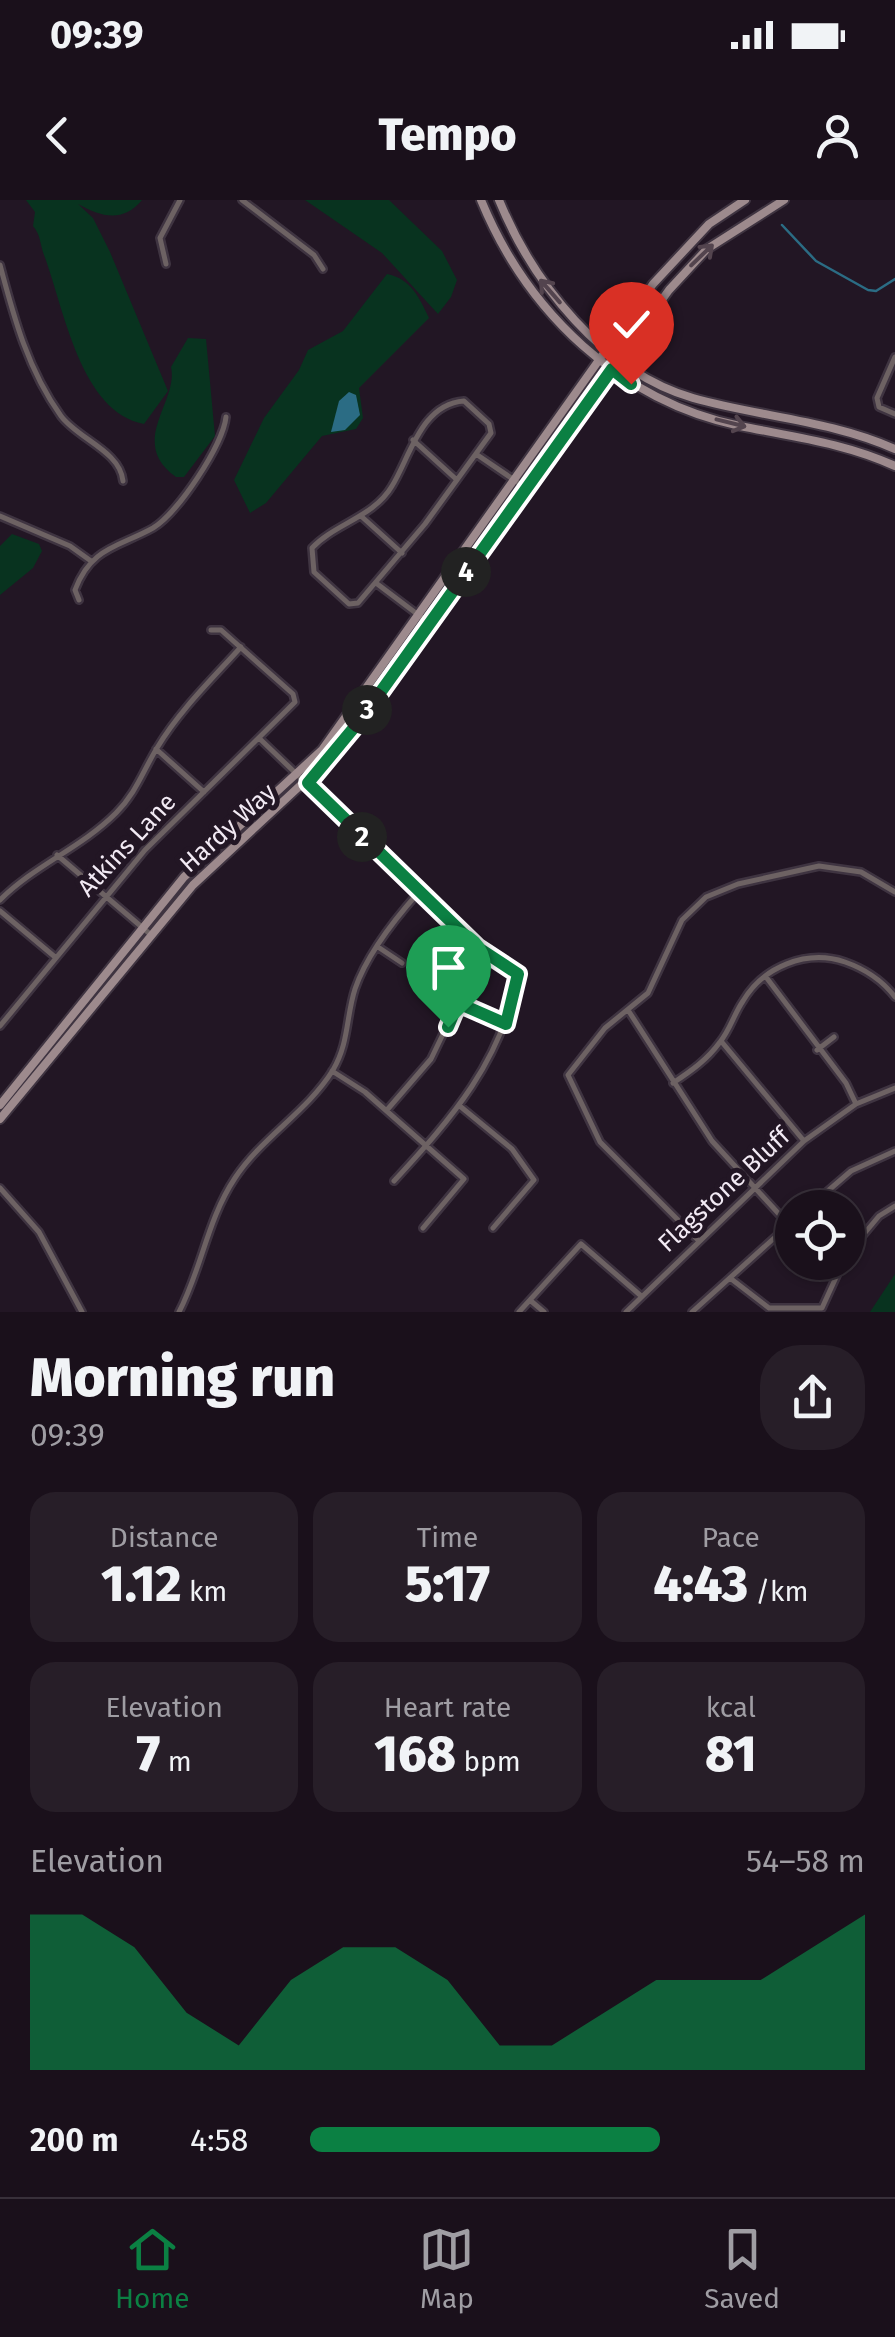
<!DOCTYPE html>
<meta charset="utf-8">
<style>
:root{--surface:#1a101b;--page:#271e28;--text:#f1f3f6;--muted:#9f9da3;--line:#38303a;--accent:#0b8043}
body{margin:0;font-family:"Fira Sans",sans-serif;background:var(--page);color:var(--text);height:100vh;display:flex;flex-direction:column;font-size:38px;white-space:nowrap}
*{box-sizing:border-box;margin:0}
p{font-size:32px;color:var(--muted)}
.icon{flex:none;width:55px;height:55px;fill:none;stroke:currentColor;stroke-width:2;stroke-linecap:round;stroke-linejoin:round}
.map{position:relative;height:1112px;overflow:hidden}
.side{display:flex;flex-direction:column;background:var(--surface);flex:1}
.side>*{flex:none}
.fabs{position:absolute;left:775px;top:990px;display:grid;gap:20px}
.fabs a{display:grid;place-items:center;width:90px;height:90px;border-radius:50%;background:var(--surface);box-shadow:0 2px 8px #0004,0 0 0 2px var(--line);font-size:50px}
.pin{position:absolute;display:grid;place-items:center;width:85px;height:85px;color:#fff;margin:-102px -42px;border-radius:50% 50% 50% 0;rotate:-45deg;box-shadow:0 0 10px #0007}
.pin .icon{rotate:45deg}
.km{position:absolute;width:50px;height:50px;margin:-25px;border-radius:50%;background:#222;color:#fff;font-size:28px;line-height:50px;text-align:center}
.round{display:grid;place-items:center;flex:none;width:105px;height:105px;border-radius:40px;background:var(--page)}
.overview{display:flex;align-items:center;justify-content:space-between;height:170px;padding:0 30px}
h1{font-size:55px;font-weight:800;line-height:75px}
.figures{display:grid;grid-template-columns:repeat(3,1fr);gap:15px;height:170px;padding:10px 30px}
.figures div{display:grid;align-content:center;border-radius:25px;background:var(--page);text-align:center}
.figures b{font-size:50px;font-weight:800}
.figures small{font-size:28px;font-weight:400}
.figures p{font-size:28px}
.chart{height:280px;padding:20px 30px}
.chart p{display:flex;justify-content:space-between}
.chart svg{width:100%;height:180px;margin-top:10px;fill:var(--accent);opacity:.7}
ul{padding:0 30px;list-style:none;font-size:32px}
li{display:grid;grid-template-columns:160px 120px 1fr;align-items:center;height:75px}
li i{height:25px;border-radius:12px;background:var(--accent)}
.status{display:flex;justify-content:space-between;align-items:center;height:70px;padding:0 50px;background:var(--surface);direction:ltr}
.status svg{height:28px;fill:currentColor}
header{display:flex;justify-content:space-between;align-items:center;height:130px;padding:0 30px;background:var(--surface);font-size:45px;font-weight:800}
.tabs{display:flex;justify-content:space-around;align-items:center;height:140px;border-top:2px solid var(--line);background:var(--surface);font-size:28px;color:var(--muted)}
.tabs a{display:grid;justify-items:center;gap:5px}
.tabs .current{color:var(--accent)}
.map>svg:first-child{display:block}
</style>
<div class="status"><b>09:39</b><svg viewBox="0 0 49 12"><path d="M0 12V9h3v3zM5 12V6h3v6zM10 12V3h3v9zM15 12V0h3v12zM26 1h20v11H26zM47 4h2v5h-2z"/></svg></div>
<header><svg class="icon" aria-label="back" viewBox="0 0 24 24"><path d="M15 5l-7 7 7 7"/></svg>Tempo<svg class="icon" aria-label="person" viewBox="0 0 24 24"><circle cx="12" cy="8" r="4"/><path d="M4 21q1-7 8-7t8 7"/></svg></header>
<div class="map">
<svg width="895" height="1112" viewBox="0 0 895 1112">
<rect width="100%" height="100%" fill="#221624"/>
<!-- green -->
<path fill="#08331f" d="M26,0H142C122,24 100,16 78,4L93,18L110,52L168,191L144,224C80,212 64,108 44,55C40,45 41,35 33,26L35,12Z
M305,0H389L442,51L457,80L451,97L438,114L382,53Z
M387,74C411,79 419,97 429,118L359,188L363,218L356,229L322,236L266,303L250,313L234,280L264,218L299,170L308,150L343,131Z
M188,138L206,139L215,236L184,277H176C127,242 179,202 171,167Z
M12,334L39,344L42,351L33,368L0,395V346Z
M895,1074V1112H870Z"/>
<!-- water -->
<path fill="#2b6c84" d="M349,192L356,195L360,215L345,230L331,232L339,201Z"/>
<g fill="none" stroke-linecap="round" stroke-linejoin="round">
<!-- stream -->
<path stroke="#2b6c84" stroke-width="2.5" d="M782,25L816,61L868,90L876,91L895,79"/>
<!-- street casing -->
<g stroke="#3f3441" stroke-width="10">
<path id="street" d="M242,0L314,55L323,69
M166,64L160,38L180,0
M0,65C14,118 28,170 61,216C78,239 120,251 123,281
M895,157L877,198L879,207L895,214
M464,201L489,224L491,233L425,324L358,403L349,404L314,372L312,348C334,324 374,317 392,286C410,257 421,204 464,201Z
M413,240L457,280
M476,254L526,288
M0,316L70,346L91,361
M361,316L402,353
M376,383L429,423
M79,400L75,390C91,347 119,347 153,328C178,313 223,245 226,217
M260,539L477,747L518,774C502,861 452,918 394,981
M156,549L204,592
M57,655L150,734
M0,700C35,665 81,648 116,613C136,593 143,571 157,548C179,511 212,479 241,447
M0,711L55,757
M378,747L402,763
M766,777L846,883L856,904
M628,810L712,941L789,1025
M0,826L145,650L295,502L293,494L221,430H211
M721,841L804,941
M817,850L834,837
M332,871L365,892L464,979L423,1028
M673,883C691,871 707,860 720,842C730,830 734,814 743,801C763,767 806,749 845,762C865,769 882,780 895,797
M461,907L512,949L534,980L493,1028
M387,910L431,859L458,803L506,824
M0,988L39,1032L82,1112
M808,1008L851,971L895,951
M699,1041L600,942L568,875L605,828L648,793L682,720L706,697L738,684L819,666L861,672L895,692
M848,1053L879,1016L895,1006
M730,1078L769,1108H822L843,1062
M531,1101L544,1112
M179,1112C202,1068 207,1020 235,978C262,937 307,912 333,870C349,843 346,817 355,789C367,754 394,720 418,693
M519,1112L581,1044L640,1095
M626,1112L804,941L856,904L895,888
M692,1112L792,1022"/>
</g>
<!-- secondary casing -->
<g stroke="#3f3441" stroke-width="12">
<path id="secondary" d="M481,0C527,112 620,201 740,226C794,237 845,243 895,266
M499,0C533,83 603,172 693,198C760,217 830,220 895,249
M0,905L184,677L322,550L653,84L709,24L745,0
M0,919L193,685L332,556L669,90L707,49L784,0"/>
</g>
<!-- street -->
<use href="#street" stroke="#6d6263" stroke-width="5"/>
<!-- secondary -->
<use href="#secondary" stroke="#9d8a8d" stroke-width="8"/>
</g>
<!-- one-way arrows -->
<defs><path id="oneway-shaft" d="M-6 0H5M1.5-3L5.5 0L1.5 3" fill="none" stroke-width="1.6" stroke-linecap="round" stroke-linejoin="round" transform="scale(2.5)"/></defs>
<g stroke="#53444e">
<use href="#oneway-shaft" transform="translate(702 55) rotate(-44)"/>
<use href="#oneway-shaft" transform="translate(550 91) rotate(-131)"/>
<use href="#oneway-shaft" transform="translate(731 223) rotate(14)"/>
</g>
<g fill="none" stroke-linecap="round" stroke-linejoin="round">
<!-- route casing -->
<g stroke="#fff" stroke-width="20">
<path id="route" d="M448,827L458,803L506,824L518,774L477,747L308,583L362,518L612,169L631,184"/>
</g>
<!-- route -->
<use href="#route" stroke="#0b8043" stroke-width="12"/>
</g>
<g text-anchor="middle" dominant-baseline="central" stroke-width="10" stroke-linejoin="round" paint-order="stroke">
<!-- street labels -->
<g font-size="25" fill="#f2eaf4" stroke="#221624">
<text transform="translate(228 628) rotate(-42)">Hardy Way</text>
<text transform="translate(127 645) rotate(-47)">Atkins Lane</text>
<text transform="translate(724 990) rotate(-43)">Flagstone Bluff</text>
</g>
</g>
</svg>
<div class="fabs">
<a><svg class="icon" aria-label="locate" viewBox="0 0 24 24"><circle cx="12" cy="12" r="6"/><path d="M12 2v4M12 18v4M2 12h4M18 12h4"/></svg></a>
</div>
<div class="pin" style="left:448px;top:827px;background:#1e9e55"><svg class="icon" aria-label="arrive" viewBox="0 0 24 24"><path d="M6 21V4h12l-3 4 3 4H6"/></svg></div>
<div class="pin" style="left:631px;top:184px;background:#d93025"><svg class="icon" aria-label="check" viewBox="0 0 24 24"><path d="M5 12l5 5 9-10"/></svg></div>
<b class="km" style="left:362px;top:637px">2</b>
<b class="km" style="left:367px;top:510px">3</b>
<b class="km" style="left:466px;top:372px">4</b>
</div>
<section class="side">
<div class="overview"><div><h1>Morning run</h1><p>09:39</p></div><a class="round"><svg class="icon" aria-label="share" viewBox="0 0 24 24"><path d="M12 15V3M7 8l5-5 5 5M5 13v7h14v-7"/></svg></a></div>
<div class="figures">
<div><p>Distance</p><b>1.12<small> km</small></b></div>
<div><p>Time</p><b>5:17</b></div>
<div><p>Pace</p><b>4:43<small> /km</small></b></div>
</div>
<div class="figures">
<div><p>Elevation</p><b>7<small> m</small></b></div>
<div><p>Heart rate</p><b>168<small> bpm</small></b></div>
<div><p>kcal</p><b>81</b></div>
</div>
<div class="chart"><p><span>Elevation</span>54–58 m</p>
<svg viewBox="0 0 160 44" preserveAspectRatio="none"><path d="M0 44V6L10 6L20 14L30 30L40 38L50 22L60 14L70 14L80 22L90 38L100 38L110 30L120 22L130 22L140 22L150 14L160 6V44z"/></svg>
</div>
<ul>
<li><b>200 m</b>4:58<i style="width:63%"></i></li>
</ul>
</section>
<nav class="tabs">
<a class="current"><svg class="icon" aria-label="home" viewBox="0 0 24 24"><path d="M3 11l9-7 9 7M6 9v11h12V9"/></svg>Home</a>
<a><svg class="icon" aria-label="map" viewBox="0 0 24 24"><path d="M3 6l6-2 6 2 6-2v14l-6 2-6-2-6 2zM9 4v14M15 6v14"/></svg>Map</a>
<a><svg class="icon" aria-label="saved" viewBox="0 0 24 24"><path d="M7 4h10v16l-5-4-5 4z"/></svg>Saved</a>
</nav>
